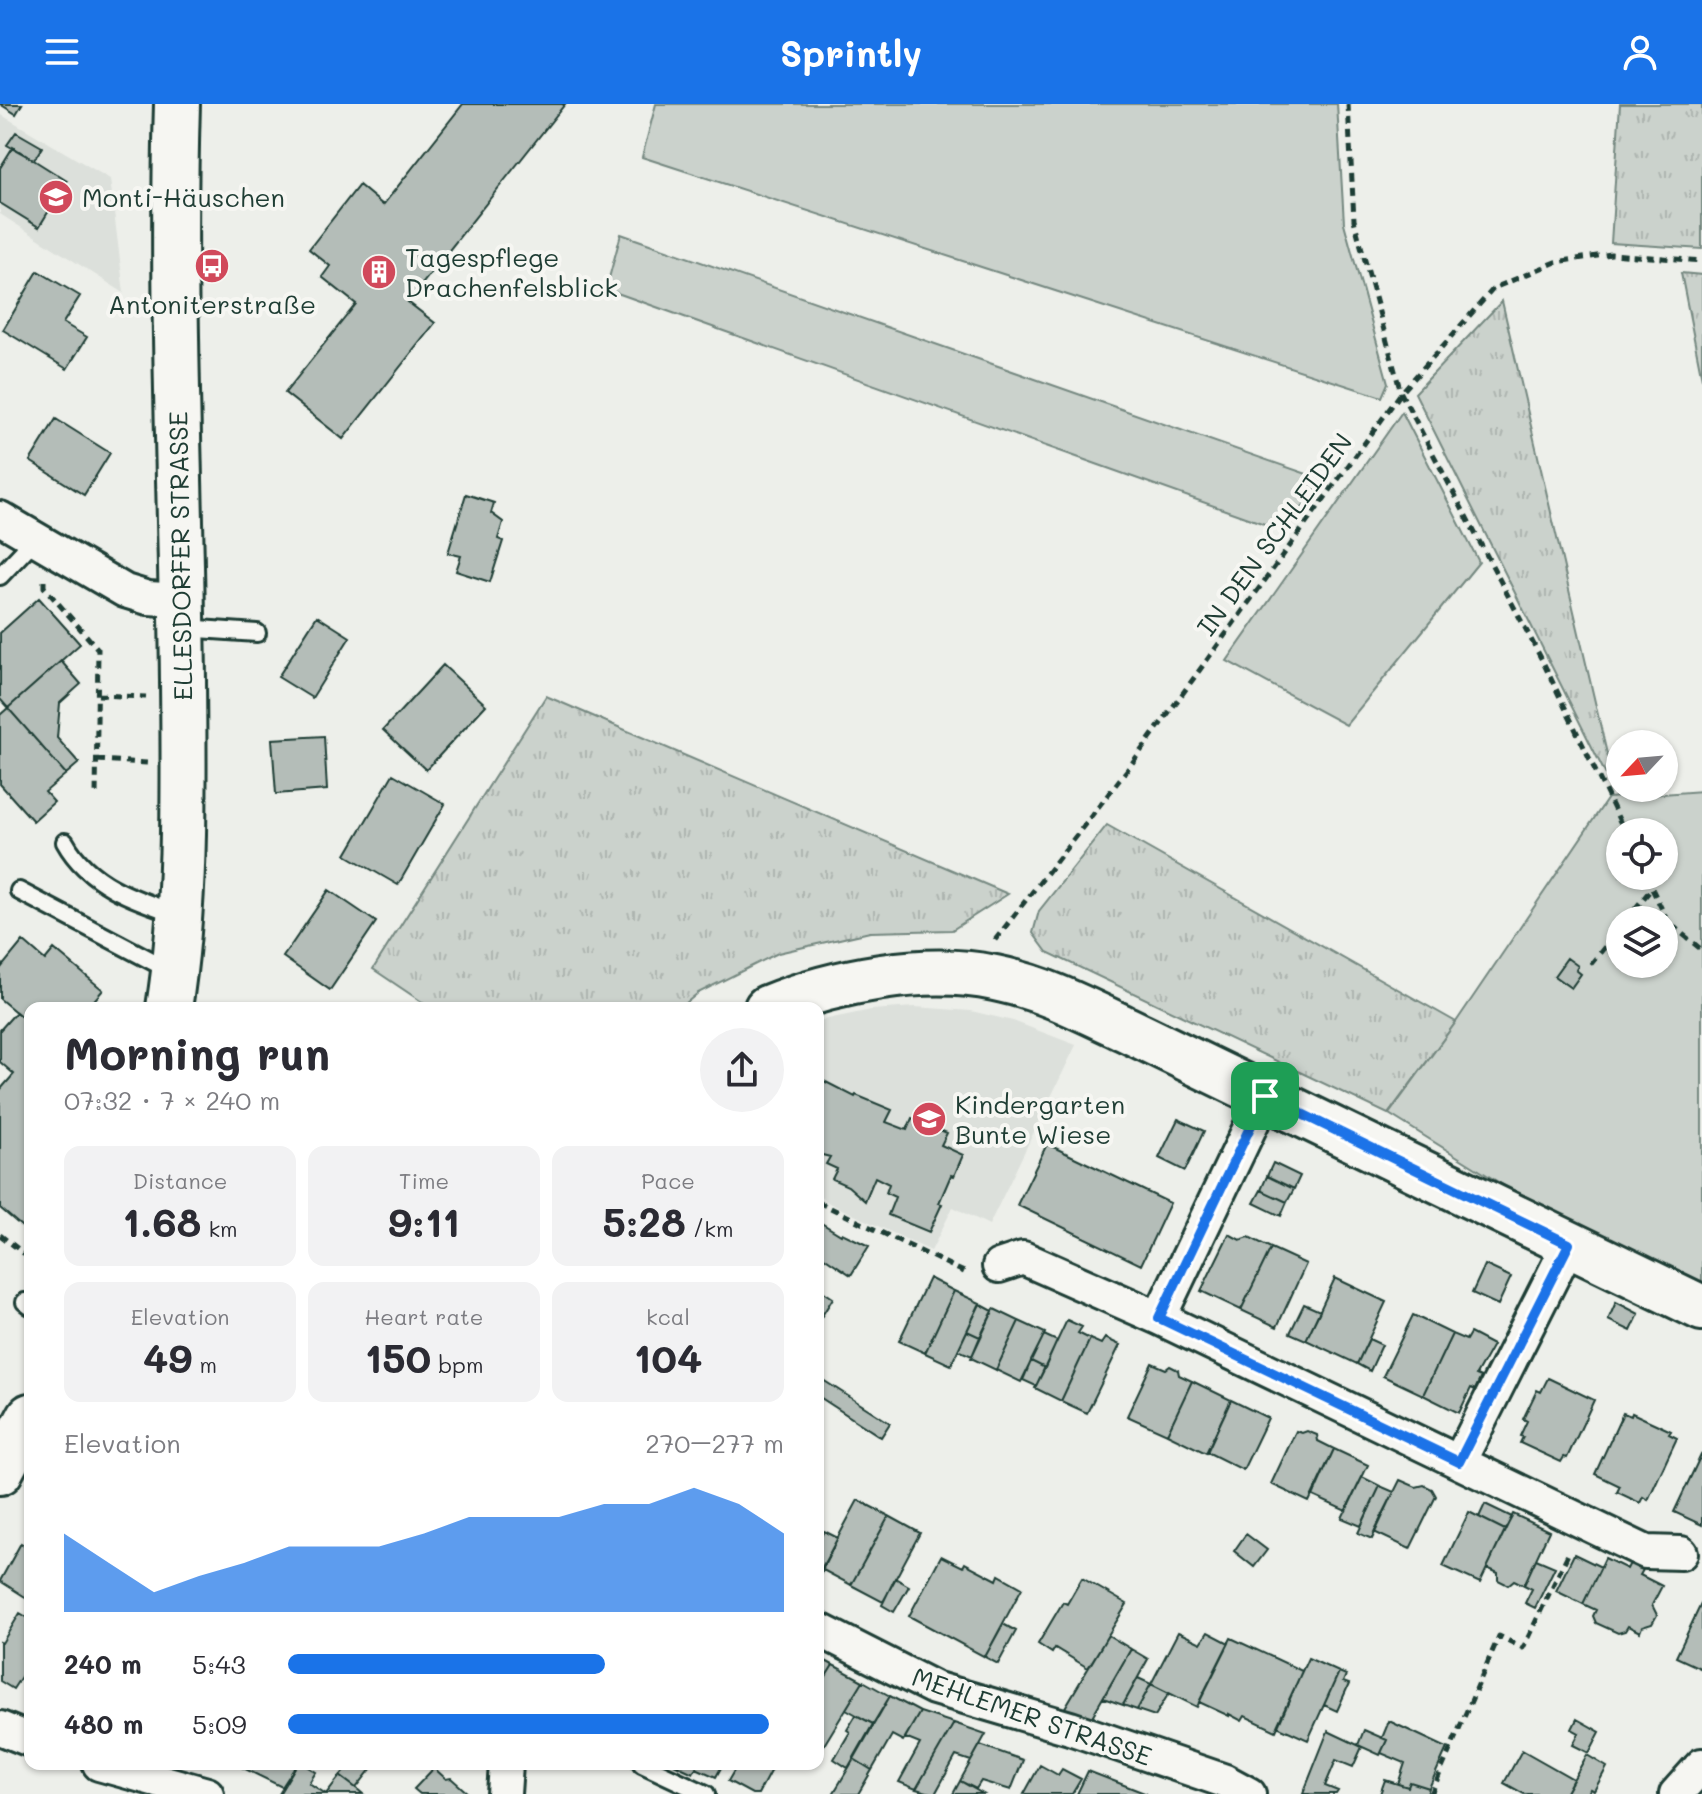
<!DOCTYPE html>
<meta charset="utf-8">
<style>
:root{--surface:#fff;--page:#f2f2f3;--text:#2b2b33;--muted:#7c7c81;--accent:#1a73e8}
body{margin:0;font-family:Mali,sans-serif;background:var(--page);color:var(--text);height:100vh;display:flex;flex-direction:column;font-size:30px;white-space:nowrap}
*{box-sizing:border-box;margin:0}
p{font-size:26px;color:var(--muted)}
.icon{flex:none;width:44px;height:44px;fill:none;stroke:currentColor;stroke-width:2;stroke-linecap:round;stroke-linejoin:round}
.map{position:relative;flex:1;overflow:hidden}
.panel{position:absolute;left:24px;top:898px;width:800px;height:768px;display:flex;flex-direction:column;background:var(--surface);border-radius:16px;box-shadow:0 2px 6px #0004}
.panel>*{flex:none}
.needle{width:52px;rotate:244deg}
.buttons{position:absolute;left:1606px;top:626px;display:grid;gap:16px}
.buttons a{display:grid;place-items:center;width:72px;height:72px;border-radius:50%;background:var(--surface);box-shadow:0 2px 6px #0004;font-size:40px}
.pin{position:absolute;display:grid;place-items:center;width:68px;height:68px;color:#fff;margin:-34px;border-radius:16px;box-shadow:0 4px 12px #0006}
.round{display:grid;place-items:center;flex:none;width:84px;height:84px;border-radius:42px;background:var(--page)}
.summary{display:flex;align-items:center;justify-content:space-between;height:136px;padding:0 40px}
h1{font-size:44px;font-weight:700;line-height:60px}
.figures{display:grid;grid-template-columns:repeat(3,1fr);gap:12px;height:136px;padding:8px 40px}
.figures div{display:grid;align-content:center;border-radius:16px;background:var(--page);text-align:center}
.figures b{font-size:40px;font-weight:700}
.figures small{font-size:22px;font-weight:400}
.figures p{font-size:22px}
.chart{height:224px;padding:16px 40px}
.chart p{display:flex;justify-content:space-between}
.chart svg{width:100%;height:144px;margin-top:8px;fill:var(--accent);opacity:.7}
ul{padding:0 40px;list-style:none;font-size:26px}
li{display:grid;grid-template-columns:128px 96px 1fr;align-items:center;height:60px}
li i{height:20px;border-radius:10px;background:var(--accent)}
header{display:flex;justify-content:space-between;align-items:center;height:104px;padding:0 40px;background:var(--accent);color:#fff;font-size:36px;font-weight:700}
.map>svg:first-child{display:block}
</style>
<header><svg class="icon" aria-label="menu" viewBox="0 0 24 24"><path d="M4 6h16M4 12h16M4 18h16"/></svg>Sprintly<svg class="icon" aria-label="person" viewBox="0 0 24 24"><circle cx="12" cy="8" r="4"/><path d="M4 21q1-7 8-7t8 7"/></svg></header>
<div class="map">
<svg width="1702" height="1690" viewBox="0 0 1702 1690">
<defs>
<pattern id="grass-tufts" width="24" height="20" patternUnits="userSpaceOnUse" patternTransform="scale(2)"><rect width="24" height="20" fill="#cbd2cc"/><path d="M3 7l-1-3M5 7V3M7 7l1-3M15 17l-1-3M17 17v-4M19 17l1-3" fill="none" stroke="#aeb5b0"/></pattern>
</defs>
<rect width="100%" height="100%" fill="#edefea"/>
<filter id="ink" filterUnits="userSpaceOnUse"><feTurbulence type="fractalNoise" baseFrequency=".0125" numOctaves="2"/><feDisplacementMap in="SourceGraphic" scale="16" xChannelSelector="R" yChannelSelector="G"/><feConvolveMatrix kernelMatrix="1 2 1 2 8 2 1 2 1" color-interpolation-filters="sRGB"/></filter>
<g filter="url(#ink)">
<!-- built -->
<path fill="#dce0db" d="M0,10L110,75L124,189L0,110Z
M915,903L971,907L1013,917L1076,941L989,1121L953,1103L931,1147L829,1099L818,1090V917L871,906Z"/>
<!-- grass -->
<path fill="url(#grass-tufts)" stroke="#758880" stroke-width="2" d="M1620,0H1702V145L1611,139Z
M1681,169L1702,171V275Z
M1502,197L1617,693L1415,289Z
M546,592L1008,790L952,826L870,828L778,849L698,889L680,904H431L373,865Z
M1107,721L1456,918L1388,1010L1047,848L1033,829L1039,807Z"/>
<!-- garden -->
<path fill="#cbd2cc" stroke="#758880" stroke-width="2" fill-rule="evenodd" d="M656,0H1337L1344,119L1388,279L1382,293L642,53Z
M621,130L1324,376L1284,427L606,185Z
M1402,308L1479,458L1346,621L1227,557Z
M1702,687V1184L1556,1114L1389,1010L1456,918L1608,694ZM1620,728H1664V772H1620ZM1620,816H1664V860H1620Z"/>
<!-- building -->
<path fill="#b4bdb8" stroke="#1f3d34" stroke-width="2" d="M0,0H22L16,10Z
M463,0H565L408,198L435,219L343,335L285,289L356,200L322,173L330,162L309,145L359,81L383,101Z
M16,28L42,43L34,56L7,41Z
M13,43L67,77L39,123L0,99V64Z
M38,167L80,192L63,219L87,233L67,265L3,226Z
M56,315L110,349L84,391L30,357Z
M466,390L494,399L491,409L503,418L498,435L503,437L490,478L456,467L461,452L448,449Z
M39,494L80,540L8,604L0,595V529Z
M317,512L350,533L312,594L278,573Z
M61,557L81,580L60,599L57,634L79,659L66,670L8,604Z
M443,561L486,601L426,666L383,626Z
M8,604L66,670L45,688L54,698L33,717L0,680V611Z
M324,632L327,686L276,690L272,635Z
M393,670L445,700L398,781L346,751Z
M329,786L376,818L330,886L283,853Z
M23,837L45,856L54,845L103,886L90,901L93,904H30V920L0,895V865Z
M1567,854L1578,862L1576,866L1581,870L1571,884L1554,872Z
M16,908L30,920V1125L28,1128L0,1104V986L14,970L0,958V926Z
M818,974L855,993L856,991L892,1006L886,1018L907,1026L912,1014L947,1029L941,1041L963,1051L954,1072L951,1071L939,1099L942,1100L929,1128L888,1111L895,1093L886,1089L889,1080L875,1073L865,1097L848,1082L832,1075L837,1065L826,1060L830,1053L818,1050Z
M1178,1015L1204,1027L1185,1067L1159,1054Z
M1047,1040L1170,1099L1141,1161L1017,1101Z
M1273,1059L1300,1072L1294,1085L1267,1072Z
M1267,1072L1294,1085L1287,1098L1261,1086Z
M1261,1086L1287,1098L1281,1112L1254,1099Z
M818,1117L841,1131L842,1129L869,1142L851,1171L818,1149Z
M1229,1130L1240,1136L1249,1133L1271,1144L1241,1206L1201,1187Z
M1271,1144L1306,1160L1277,1223L1241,1206Z
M1485,1161L1511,1173L1498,1201L1472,1189Z
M929,1174L954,1187L925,1249L899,1237Z
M1335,1174L1386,1198L1357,1260L1306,1236Z
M818,1184L833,1194L818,1218Z
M954,1187L980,1199L951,1261L925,1249Z
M1616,1198L1639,1210L1631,1227L1608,1216Z
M980,1200L993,1207L980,1233L967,1227Z
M1304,1200L1320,1207L1306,1236L1290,1229Z
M994,1205L1019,1217L996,1266L971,1254Z
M1413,1211L1452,1230L1423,1291L1383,1272Z
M1067,1216L1082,1223L1078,1229L1090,1235L1061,1297L1035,1284Z
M1019,1217L1045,1229L1021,1278L996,1266Z
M967,1227L980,1233L972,1252L958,1246Z
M1470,1229L1493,1241L1476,1271L1481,1273L1475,1286L1471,1284L1459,1309L1423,1291L1452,1230L1466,1236Z
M1044,1231L1057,1237L1045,1264L1031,1257Z
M1105,1234L1120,1241L1087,1309L1061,1297L1090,1235L1101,1240Z
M1369,1235L1382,1241L1370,1267L1357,1260Z
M1031,1257L1045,1264L1036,1282L1023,1276Z
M1152,1259L1166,1265L1170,1262L1178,1266L1179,1271L1192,1277L1167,1330L1127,1312Z
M1548,1274L1594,1296L1567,1354L1564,1353L1561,1358L1520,1339L1523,1333L1520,1332L1527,1317L1523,1315L1537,1286L1541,1288Z
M823,1276L890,1319L881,1333L818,1292V1283Z
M1192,1277L1231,1296L1206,1349L1167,1330Z
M1231,1296L1268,1314L1243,1366L1207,1348Z
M1623,1309L1631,1312L1632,1309L1671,1327L1669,1330L1677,1334L1648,1396L1643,1393L1640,1399L1617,1388L1620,1382L1595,1370Z
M1296,1327L1302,1329L1307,1327L1317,1331L1318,1337L1334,1345L1309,1398L1271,1380Z
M1334,1345L1368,1361L1346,1407L1313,1392Z
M1701,1351L1702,1352V1421L1674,1408Z
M1362,1373L1380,1382L1361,1422L1342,1414Z
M1400,1376L1416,1383L1424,1381L1432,1385L1436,1392L1410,1445L1374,1428Z
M1380,1382L1394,1388L1372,1435L1358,1429Z
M858,1396L889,1412L851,1481L821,1465Z
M1485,1400L1512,1413L1505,1426L1479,1413Z
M1469,1408L1505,1426L1480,1479L1443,1462Z
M1513,1410L1549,1427L1524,1481L1514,1476L1508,1481L1498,1476V1469L1487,1464Z
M889,1412L920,1429L883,1498L851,1481Z
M824,1427L838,1434L818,1474V1437Z
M1246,1430L1267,1446L1254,1463L1234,1447Z
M21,1439L30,1445V1496L0,1477Z
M1574,1450L1601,1463L1583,1500L1556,1487Z
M941,1452L963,1463L965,1459L997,1476L999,1471L1022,1484L985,1553L909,1512Z
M1605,1454L1627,1465L1630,1459L1643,1466L1640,1471L1662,1482L1652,1501L1657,1511L1652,1520L1642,1523L1640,1528L1628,1522L1625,1527L1618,1529L1596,1519L1593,1512L1596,1506L1583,1500Z
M1536,1455L1555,1463L1535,1504L1525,1499L1532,1485L1524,1481Z
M895,1474L909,1482L894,1508L882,1501Z
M1082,1474L1127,1500L1088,1564L1055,1544L1052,1549L1038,1540L1063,1498L1067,1500Z
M1701,1500H1702V1565L1676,1553Z
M20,1509L30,1515V1559L13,1585L0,1577V1538L2,1539Z
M1003,1520L1016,1527L998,1560L985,1553Z
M1178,1528L1201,1539L1208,1528L1229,1539L1197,1603L1151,1580Z
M1108,1531L1131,1545L1090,1616L1063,1607Z
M1231,1534L1302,1567L1276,1627L1245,1612L1242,1617L1229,1610V1612L1199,1598Z
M1131,1545L1148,1555L1123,1601L1103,1594Z
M818,1553L833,1561L818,1585Z
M1308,1554L1339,1568L1308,1636L1277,1622Z
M833,1561L863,1577L824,1641L818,1638V1609L822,1603L818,1600V1585Z
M1339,1568L1346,1571L1343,1578L1349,1580L1337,1607L1324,1601Z
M1138,1574L1151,1580L1137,1606L1123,1601Z
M863,1577L890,1592L873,1620L846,1605Z
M1151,1580L1169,1589L1155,1612L1137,1606Z
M890,1592L920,1608L903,1637L892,1631L872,1666L854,1655Z
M920,1608L954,1619L916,1685L899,1678L920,1640L905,1634Z
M856,1611L873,1620L848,1664L834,1655L850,1628L847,1626Z
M1577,1615L1600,1628L1589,1649L1573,1641L1579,1629L1572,1625Z
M1389,1617L1447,1644L1429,1684L1410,1678L1408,1683L1398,1680L1405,1659L1381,1649L1387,1636L1382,1634Z
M954,1619L986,1630L971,1657L956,1652L935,1690L916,1685Z
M1364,1626L1387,1636L1380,1651L1358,1641Z
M1328,1627L1362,1643L1353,1663L1336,1656L1325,1682L1338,1687L1336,1690H1303Z
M980,1641L1023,1656L1011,1686L981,1677L976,1685L960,1677Z
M1522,1646L1573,1675L1565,1690H1524L1504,1679Z
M1587,1651L1607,1663L1594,1687L1590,1685L1588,1690H1565Z
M854,1655L872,1666L858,1690H833Z
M241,1660H297L282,1683L239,1662Z
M297,1660H303L316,1668L309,1679L326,1690H279Z
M350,1660H375L356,1684L340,1672Z
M674,1660H698L693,1669Z
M698,1660H723L716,1673L696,1664Z
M738,1660H774L758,1690H752L728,1677Z
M1040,1661L1058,1671L1062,1665L1081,1675L1072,1690H1024Z
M434,1664L446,1675L451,1674L469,1690H420L414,1685Z
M1088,1667L1147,1690H1077Z
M340,1672L356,1684L363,1690H326Z
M1385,1676L1408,1683L1410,1678L1429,1684L1427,1690H1380Z
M960,1677L983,1690H953Z"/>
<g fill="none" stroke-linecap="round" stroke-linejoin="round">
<!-- lane casing -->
<g stroke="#1f3d34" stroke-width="22">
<path id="lane" d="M0,472L35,435
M184,524L257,529
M65,738C88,780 135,796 178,810
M19,787L173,868
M25,1198L30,1202
M642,1660L706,1690"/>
</g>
<!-- street casing -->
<g stroke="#1f3d34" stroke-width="38">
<path id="street" d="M0,414L125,487L148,494L182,496
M999,1162L1023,1154L1159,1214L1646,1448L1681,1449
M1159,1214L1265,992
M1459,1358L1569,1140
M818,1525L934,1584L1070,1624L1225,1677L1249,1690
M0,1624L30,1636
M99,1660L207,1690
M504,1690L506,1660
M1676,1690L1702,1661"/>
</g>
<!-- secondary casing -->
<g stroke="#1f3d34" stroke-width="50">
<path id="secondary" d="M169,904C186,796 184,686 183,577C181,384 171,192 177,0
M767,904C833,877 925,859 995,874C1041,883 1084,905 1126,925L1702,1204
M0,1368L30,1312"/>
</g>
<!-- path -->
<path stroke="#1f3d34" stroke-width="5" stroke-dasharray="8 6" stroke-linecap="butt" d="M1348,0L1354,116L1401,289L1542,556L1625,728
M44,477V483L98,545L96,692
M98,591L146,593
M97,656L147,659
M1646,772L1668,818L1702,846
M1626,816L1652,784
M995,836L1127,666L1401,289L1494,184L1556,158L1611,150L1702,157
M1591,860L1620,824
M818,1098L968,1170
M0,1131L30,1154
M1431,1690L1499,1532L1523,1544L1570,1446"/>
<!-- lane -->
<use href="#lane" stroke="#f6f6f2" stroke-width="16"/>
<!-- street -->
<use href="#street" stroke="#f6f6f2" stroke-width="32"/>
<!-- secondary -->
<use href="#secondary" stroke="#f6f6f2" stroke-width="44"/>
</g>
</g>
<g fill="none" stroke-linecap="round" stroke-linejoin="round" filter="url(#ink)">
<!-- route casing -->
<g stroke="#fff" stroke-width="16">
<path id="route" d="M1265,992L1569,1140L1459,1358L1159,1214Z"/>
</g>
<!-- route -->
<use href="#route" stroke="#1a73e8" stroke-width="10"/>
</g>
<!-- icons -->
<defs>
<g id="school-disc" transform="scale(1.8)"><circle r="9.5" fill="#d1495b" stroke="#f6f6f2"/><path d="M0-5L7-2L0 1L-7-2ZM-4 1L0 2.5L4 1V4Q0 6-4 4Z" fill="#fff"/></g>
<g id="bus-disc" transform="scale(1.8)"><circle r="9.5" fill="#d1495b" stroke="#f6f6f2"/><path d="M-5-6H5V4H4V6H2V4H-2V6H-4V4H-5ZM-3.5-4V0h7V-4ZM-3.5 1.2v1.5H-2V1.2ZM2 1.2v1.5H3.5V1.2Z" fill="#fff"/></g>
<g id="building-disc" transform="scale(1.8)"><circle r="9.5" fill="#d1495b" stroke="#f6f6f2"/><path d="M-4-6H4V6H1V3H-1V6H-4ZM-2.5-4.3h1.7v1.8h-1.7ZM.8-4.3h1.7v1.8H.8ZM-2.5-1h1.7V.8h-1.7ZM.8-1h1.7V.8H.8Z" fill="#fff"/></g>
</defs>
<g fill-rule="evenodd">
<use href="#school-disc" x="56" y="93"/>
<use href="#bus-disc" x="212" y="162"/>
<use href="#building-disc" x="379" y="168"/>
<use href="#school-disc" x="929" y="1015"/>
</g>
<g text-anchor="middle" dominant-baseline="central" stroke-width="8" stroke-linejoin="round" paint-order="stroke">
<!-- poi labels -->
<g font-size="26" fill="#1f3d34" stroke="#f6f6f2" text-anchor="start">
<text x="82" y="93">Monti-Häuschen</text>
<text x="405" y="153">Tagespflege<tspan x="405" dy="30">Drachenfelsblick</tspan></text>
<text x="212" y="200" text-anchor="middle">Antoniterstraße</text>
<text x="955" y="1000">Kindergarten<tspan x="955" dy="30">Bunte Wiese</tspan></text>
</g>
<!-- street labels -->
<g font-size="26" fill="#1f3d34" stroke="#f6f6f2">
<text transform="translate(1274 430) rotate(-54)">IN DEN SCHLEIDEN</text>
<text transform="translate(180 452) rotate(-91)">ELLESDORFER STRASSE</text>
<text transform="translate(1032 1612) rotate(19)">MEHLEMER STRASSE</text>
</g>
</g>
</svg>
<div class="buttons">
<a><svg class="needle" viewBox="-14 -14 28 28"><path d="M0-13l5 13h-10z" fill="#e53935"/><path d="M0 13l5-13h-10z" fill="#7c7c81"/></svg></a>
<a><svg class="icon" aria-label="locate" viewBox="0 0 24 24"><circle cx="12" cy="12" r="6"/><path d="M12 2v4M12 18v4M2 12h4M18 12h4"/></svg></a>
<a><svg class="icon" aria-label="layers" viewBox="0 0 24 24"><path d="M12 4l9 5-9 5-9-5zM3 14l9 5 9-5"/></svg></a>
</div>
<div class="pin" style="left:1265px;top:992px;background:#1e9e55"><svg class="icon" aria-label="arrive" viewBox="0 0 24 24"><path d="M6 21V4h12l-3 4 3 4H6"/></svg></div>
<section class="panel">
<div class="summary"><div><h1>Morning run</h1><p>07:32 · 7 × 240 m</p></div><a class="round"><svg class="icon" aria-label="share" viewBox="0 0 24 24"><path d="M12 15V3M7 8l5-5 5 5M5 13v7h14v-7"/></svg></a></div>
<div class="figures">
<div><p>Distance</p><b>1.68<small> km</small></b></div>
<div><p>Time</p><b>9:11</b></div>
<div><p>Pace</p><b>5:28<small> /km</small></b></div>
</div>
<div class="figures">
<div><p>Elevation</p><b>49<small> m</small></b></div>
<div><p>Heart rate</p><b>150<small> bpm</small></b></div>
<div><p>kcal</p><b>104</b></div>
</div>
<div class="chart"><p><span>Elevation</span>270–277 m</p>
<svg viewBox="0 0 160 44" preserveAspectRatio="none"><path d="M0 44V20L10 29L20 38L30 33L40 29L50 24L60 24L70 24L80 20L90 15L100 15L110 15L120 11L130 11L140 6L150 11L160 20V44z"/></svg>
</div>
<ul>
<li><b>240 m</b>5:43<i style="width:64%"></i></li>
<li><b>480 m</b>5:09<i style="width:97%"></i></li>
</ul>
</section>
</div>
